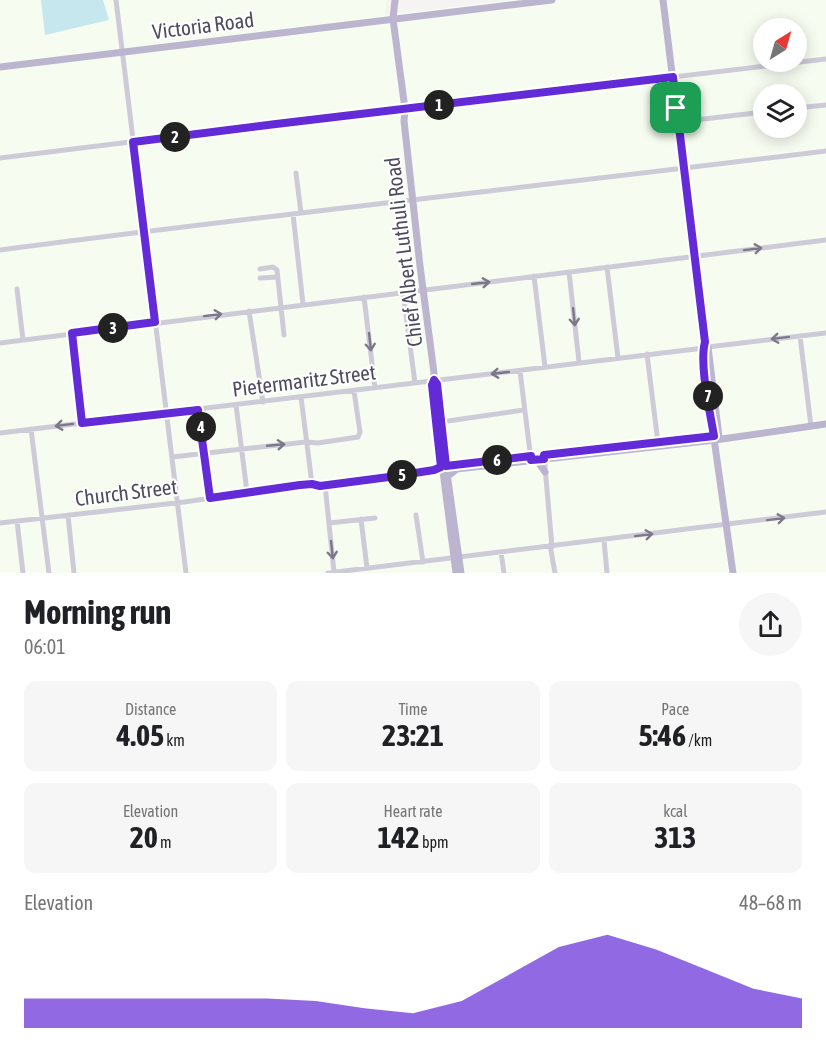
<!DOCTYPE html>
<meta charset="utf-8">
<style>
:root{--surface:#fff;--page:#f6f6f6;--text:#202124;--muted:#757577;--accent:#632ad8}
body{margin:0;font-family:"Asap Condensed",sans-serif;background:var(--page);color:var(--text);height:100vh;display:flex;flex-direction:column;font-size:22px;white-space:nowrap}
*{box-sizing:border-box;margin:0}
p{font-size:20px;color:var(--muted)}
.icon{flex:none;width:33px;height:33px;fill:none;stroke:currentColor;stroke-width:2;stroke-linecap:round;stroke-linejoin:round}
.map{position:relative;height:573px;overflow:hidden}
.drawer{display:flex;flex-direction:column;background:var(--surface);flex:1}
.drawer>*{flex:none}
.needle{width:39px;rotate:37deg}
.tools{position:absolute;left:753px;top:18px;display:grid;gap:12px}
.tools a{display:grid;place-items:center;width:54px;height:54px;border-radius:50%;background:var(--surface);box-shadow:0 3px 15px #0003;font-size:30px}
.pin{position:absolute;display:grid;place-items:center;width:51px;height:51px;color:#fff;margin:-26px;border-radius:12px;box-shadow:0 3px 9px #0006}
.km{position:absolute;width:30px;height:30px;margin:-15px;border-radius:50%;background:#222;color:#fff;font-size:16px;line-height:30px;text-align:center}
.round{display:grid;place-items:center;flex:none;width:63px;height:63px;border-radius:32px;background:var(--page)}
.headline{display:flex;align-items:center;justify-content:space-between;height:102px;padding:0 24px}
h1{font-size:33px;font-weight:700;line-height:45px}
.stats{display:grid;grid-template-columns:repeat(3,1fr);gap:9px;height:102px;padding:6px 24px}
.stats div{display:grid;align-content:center;border-radius:12px;background:var(--page);text-align:center}
.stats b{font-size:30px;font-weight:700}
.stats small{font-size:16px;font-weight:400}
.stats p{font-size:16px}
.chart{height:168px;padding:12px 24px}
.chart p{display:flex;justify-content:space-between}
.chart svg{width:100%;height:108px;margin-top:6px;fill:var(--accent);opacity:.7}
.map>svg:first-child{display:block}
</style>
<div class="map">
<svg width="826" height="573" viewBox="0 0 826 573">
<rect width="100%" height="100%" fill="#f5f4f3"/>
<!-- commercial -->
<path fill="#f6fcf0" fill-rule="evenodd" d="M0,0H387L385,15L509,0H826V573H0ZM764,28H796V62H764ZM764,94H796V128H764Z"/>
<!-- green -->
<path fill="#c6e7ed" d="M41,0H103L109,20L45,35Z"/>
<g fill="none" stroke-linecap="round" stroke-linejoin="round">
<!-- minor -->
<path stroke="#cecbd8" stroke-width="5" d="M116,0L186,573
M796,108L826,105
M678,122L764,112
M0,158L276,124L826,59
M296,173L301,213
M293,214L303,304
M0,250C275,214 551,185 826,151
M607,267L618,358
M260,269L273,267L277,270L284,335
M569,272L579,362
M534,276L545,367
M260,278L277,277
M17,289L23,340
M403,292L415,383
M364,297L375,388
M249,311L263,402
M72,333L82,423
M800,336L811,426
M0,343L826,240
M708,347L826,333
M647,354L658,443
M520,371L531,460
M301,397L312,484
M236,405L247,492
M198,410L210,498
M441,422L524,410
M31,429L49,573
M0,433L704,348
M544,455L552,547
M172,457L306,442L318,443L358,437L360,432L354,391
M325,485L334,572
M68,515L74,573
M416,515L423,562
M361,519L367,568
M17,521L23,573
M0,523L184,502L300,485L312,484L320,486C356,480 409,480 442,467
M329,523L375,518
M604,540L607,573
M550,545L555,573
M501,552L504,573
M328,573L826,512"/>
<!-- major -->
<path stroke="#bcb5cf" stroke-width="7" d="M395,0L393,19L405,109L404,121L420,266L434,373L432,385L456,573
M663,0L705,341L704,348L708,396L733,573
M0,67L552,0
M708,347L719,437
M445,459L461,573
M536,459L545,472
M448,476L457,469L715,440L826,424"/>
</g>
<!-- one-way arrows -->
<defs><path id="oneway-shaft" d="M-6 0H5M1.5-3L5.5 0L1.5 3" fill="none" stroke-width="1.6" stroke-linecap="round" stroke-linejoin="round" transform="scale(1.5)"/></defs>
<g stroke="#7c7889">
<use href="#oneway-shaft" transform="translate(753 249) rotate(-7)"/>
<use href="#oneway-shaft" transform="translate(481 283) rotate(-6)"/>
<use href="#oneway-shaft" transform="translate(213 315) rotate(-7)"/>
<use href="#oneway-shaft" transform="translate(574 317) rotate(84)"/>
<use href="#oneway-shaft" transform="translate(780 338) rotate(173)"/>
<use href="#oneway-shaft" transform="translate(370 342) rotate(84)"/>
<use href="#oneway-shaft" transform="translate(500 373) rotate(174)"/>
<use href="#oneway-shaft" transform="translate(64 425) rotate(173)"/>
<use href="#oneway-shaft" transform="translate(276 445) rotate(-5)"/>
<use href="#oneway-shaft" transform="translate(776 519) rotate(-7)"/>
<use href="#oneway-shaft" transform="translate(644 535) rotate(-7)"/>
<use href="#oneway-shaft" transform="translate(332 550) rotate(84)"/>
</g>
<g fill="none" stroke-linecap="round" stroke-linejoin="round">
<!-- route casing -->
<g stroke="#fff" stroke-width="12">
<path id="route" d="M673,77L705,342C699,364 710,412 714,436L544,455V459L531,460V456L446,466L437,384L434,380L432,385L441,467L434,470L389,477L320,486L312,484L300,485L210,498L198,410L82,423L72,333L155,322L133,142L276,124Z"/>
</g>
<!-- route -->
<use href="#route" stroke="#632ad8" stroke-width="8"/>
</g>
<g text-anchor="middle" dominant-baseline="central" stroke-width="4.5" stroke-linejoin="round" paint-order="stroke">
<!-- street labels -->
<g font-size="21" fill="#504c5f" stroke="#fff">
<text transform="translate(203 25) rotate(-7)">Victoria Road</text>
<text transform="translate(403 252) rotate(-97)">Chief Albert Luthuli Road</text>
<text transform="translate(304 380) rotate(-7)">Pietermaritz Street</text>
<text transform="translate(126 492) rotate(-7)">Church Street</text>
</g>
</g>
</svg>
<div class="tools">
<a><svg class="needle" viewBox="-14 -14 28 28"><path d="M0-13l5 13h-10z" fill="#e53935"/><path d="M0 13l5-13h-10z" fill="#757577"/></svg></a>
<a><svg class="icon" aria-label="layers" viewBox="0 0 24 24"><path d="M12 4l9 5-9 5-9-5zM3 14l9 5 9-5"/></svg></a>
</div>
<div class="pin" style="left:676px;top:108px;background:#1e9e55"><svg class="icon" aria-label="arrive" viewBox="0 0 24 24"><path d="M6 21V4h12l-3 4 3 4H6"/></svg></div>
<b class="km" style="left:439px;top:105px">1</b>
<b class="km" style="left:175px;top:137px">2</b>
<b class="km" style="left:113px;top:328px">3</b>
<b class="km" style="left:201px;top:427px">4</b>
<b class="km" style="left:402px;top:475px">5</b>
<b class="km" style="left:497px;top:460px">6</b>
<b class="km" style="left:708px;top:396px">7</b>
</div>
<section class="drawer">
<div class="headline"><div><h1>Morning run</h1><p>06:01</p></div><a class="round"><svg class="icon" aria-label="share" viewBox="0 0 24 24"><path d="M12 15V3M7 8l5-5 5 5M5 13v7h14v-7"/></svg></a></div>
<div class="stats">
<div><p>Distance</p><b>4.05<small> km</small></b></div>
<div><p>Time</p><b>23:21</b></div>
<div><p>Pace</p><b>5:46<small> /km</small></b></div>
</div>
<div class="stats">
<div><p>Elevation</p><b>20<small> m</small></b></div>
<div><p>Heart rate</p><b>142<small> bpm</small></b></div>
<div><p>kcal</p><b>313</b></div>
</div>
<div class="chart"><p><span>Elevation</span>48–68 m</p>
<svg viewBox="0 0 160 44" preserveAspectRatio="none"><path d="M0 44V32L10 32L20 32L30 32L40 32L50 32L60 33L70 36L80 38L90 33L100 22L110 11L120 6L130 12L140 20L150 28L160 32V44z"/></svg>
</div>
</section>
